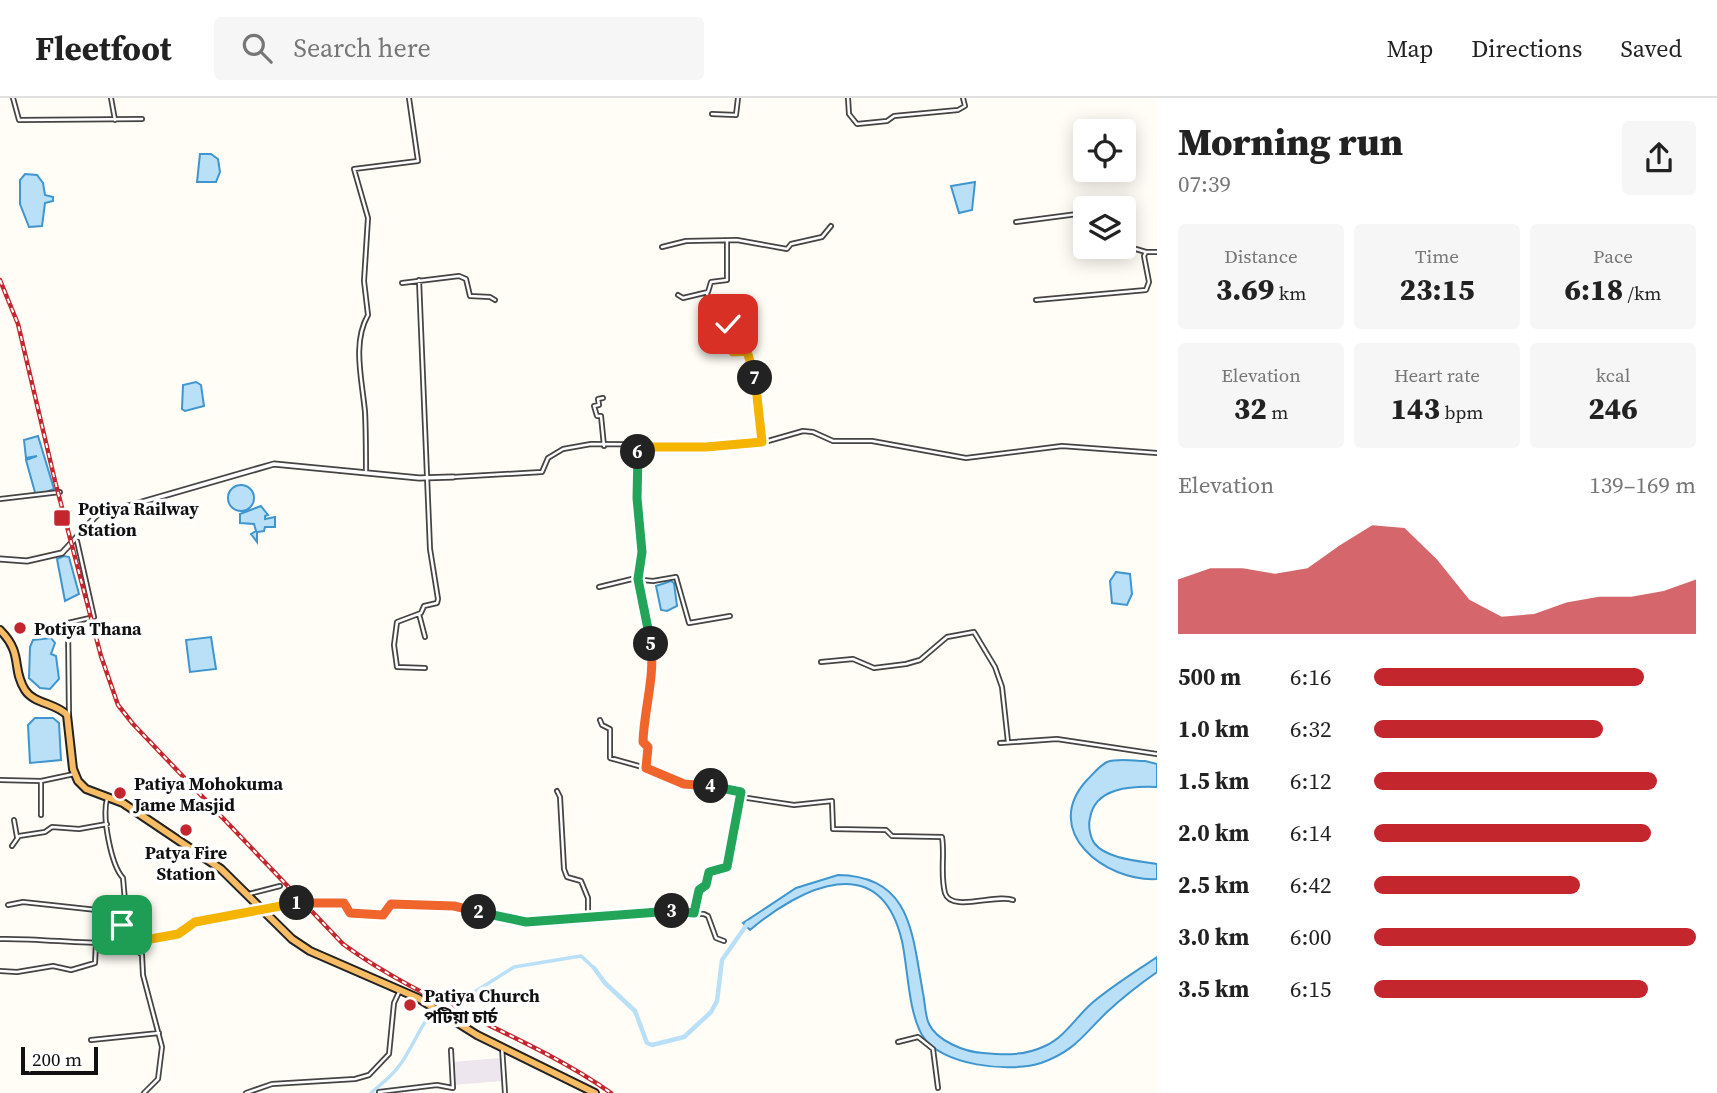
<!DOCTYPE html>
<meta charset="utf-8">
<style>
:root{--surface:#fff;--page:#f6f6f6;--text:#222;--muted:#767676;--line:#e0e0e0;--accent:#c4262e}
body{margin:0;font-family:"Source Serif 4","Noto Sans Bengali",serif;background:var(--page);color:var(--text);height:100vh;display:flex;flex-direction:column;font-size:26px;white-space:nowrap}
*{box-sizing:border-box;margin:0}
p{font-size:23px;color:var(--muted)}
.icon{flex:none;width:38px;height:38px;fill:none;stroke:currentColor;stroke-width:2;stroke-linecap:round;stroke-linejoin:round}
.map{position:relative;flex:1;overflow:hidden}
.drawer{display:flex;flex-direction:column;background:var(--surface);width:560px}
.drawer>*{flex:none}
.buttons{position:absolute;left:1073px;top:21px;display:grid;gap:14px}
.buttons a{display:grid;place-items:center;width:63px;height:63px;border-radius:7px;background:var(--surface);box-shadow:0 4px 18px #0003;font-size:35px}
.scale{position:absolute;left:21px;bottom:18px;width:77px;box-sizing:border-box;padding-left:7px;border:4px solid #111;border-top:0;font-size:19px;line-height:24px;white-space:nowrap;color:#111;-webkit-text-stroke:5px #fff;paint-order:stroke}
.pin{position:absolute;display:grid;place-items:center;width:60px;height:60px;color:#fff;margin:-30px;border-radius:14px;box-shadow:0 4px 10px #0006}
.km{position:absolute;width:35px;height:35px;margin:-18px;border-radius:50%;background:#222;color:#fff;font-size:19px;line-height:35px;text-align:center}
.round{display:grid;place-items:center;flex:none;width:74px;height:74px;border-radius:7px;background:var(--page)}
.summary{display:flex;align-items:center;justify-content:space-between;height:119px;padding:0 21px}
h1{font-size:38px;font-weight:800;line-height:52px}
.figures{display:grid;grid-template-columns:repeat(3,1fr);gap:10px;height:119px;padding:7px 21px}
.figures div{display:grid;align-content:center;border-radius:7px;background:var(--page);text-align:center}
.figures b{font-size:30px;font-weight:800}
.figures small{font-size:19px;font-weight:400}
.figures p{font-size:19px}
.chart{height:196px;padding:14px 21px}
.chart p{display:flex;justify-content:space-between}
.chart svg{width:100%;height:126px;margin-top:7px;fill:var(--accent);opacity:.7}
ul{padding:0 21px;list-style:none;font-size:23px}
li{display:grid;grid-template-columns:112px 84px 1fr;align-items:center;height:52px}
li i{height:18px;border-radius:9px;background:var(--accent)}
header{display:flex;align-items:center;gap:42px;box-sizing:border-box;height:98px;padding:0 35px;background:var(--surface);border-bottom:2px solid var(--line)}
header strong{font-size:33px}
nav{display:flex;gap:38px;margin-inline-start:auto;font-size:24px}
.search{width:490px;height:63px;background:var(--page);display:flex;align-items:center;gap:18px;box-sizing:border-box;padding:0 24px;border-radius:7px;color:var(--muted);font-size:26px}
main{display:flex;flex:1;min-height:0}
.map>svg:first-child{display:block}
</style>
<header>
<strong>Fleetfoot</strong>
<div class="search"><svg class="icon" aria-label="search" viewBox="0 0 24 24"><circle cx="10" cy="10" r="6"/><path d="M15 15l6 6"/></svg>Search here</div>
<nav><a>Map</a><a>Directions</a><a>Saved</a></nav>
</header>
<main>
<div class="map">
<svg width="1157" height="995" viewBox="0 0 1157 995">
<rect width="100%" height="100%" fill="#fffdf5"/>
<!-- industrial -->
<path fill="#eee6ef" d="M500,960L502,983L454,987L452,964Z"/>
<!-- water -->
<path fill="#b9e0f7" stroke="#3f96cf" stroke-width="2" d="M200,56H211L218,61L220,74L216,84H197Z
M25,76L37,77L43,85L45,97L53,99V103L45,105L42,128L29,129L20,106V82Z
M975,84L972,112L959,115L951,88Z
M196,284L201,287L204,308L185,313L182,311L183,287Z
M38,338L54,391L36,398L26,362L37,358L26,360L24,342Z
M228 400a13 13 0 1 1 26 0a13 13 0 1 1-26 0Z
M261,408L268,417L265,418V421L275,419V429H265L264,433L257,434V444L251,436L256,433L254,426L240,425V416Z
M64,458L69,459L79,496L65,503L57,461Z
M1116,474L1130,476L1132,496L1127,507L1112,505L1110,483Z
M671,483L674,485L677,508L667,513L661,512L656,488Z
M211,539L216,571L190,574L186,542Z
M51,540L55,545L51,556L56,558L59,581L50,591L40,590L29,580L30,549L33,542Z
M35,620H53L59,625L61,662L30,665L28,627Z
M1145,663L1157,666V689C1132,688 1095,689 1090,720C1088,727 1090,740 1095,746C1107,761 1140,763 1157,766V781C1105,784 1040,733 1087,682C1093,676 1099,668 1107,664C1118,660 1134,663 1145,663Z
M838,777C912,778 912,836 923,895C925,904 925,918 929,926C937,943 965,954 983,955C1005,957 1024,958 1045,948C1065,939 1076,919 1092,905C1112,888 1135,874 1157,859V874C1140,886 1123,899 1107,914C1083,937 1075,953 1041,965C1010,975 940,968 922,937C908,912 908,871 902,843C880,750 801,789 750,832L743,825L796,790Z"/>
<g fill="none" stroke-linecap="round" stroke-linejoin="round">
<!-- canal -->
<path stroke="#b9e0f7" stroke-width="3.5" d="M371,995C381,986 392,978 399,968C420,941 430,890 473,895L514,869L581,858L594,870"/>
<!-- river -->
<path stroke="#b9e0f7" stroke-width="4.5" d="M594,870L605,885L635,913L647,945L652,947L684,939L711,914L717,903L722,862L748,825"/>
<!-- minor casing -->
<g stroke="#444" stroke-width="6">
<path id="minor" d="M13,0L19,22L142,21
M111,0L115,22
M848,0L849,16L857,26L887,23L894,18L958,12L965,8L963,0
M712,16L736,17L738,0
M1016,124L1085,115
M1124,141L1129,149L1146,154
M662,149L686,143L737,142L787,151L791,146L822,139L831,128
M419,182L430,451L438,501L437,505L424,508L421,515L397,524L394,547L397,569L425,570
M402,185L459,178L466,181L470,198L490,199L495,202
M707,194L711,226H728L732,253H747L760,310L762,344
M678,197L683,200L708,194L711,184L727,182V143
M1036,202L1146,192L1149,184L1144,158L1146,154H1157
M603,300L598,301L599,307L594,308L597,318H601L604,348
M638,349L637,400L642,454L638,481L653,564L643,644L648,649L646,670L684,686L741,694L727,769L709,774L706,787L699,791L694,815
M366,375C366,356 366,334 365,314C362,281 352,245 368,217L364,183L368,120L354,71L418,63L409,0
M453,379L542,374L548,360L563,351L591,346L737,347L768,343L803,333L813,334L833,343H872L966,360L1062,348L1157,355
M0,401L60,394
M599,489L632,481L653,483L676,479L689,525L730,518
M419,516L425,539
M821,564L853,561L874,570L906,566L920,562L947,539L974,534L995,569L1002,589L1008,644
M69,617L68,525L94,519L77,443
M600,622L602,627L610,631V660L646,670
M1000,645L1057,641L1157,656
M0,682L41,683L74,676
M557,693L560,699L564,771L567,779L581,783L588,800V819
M741,699L794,707L832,703L833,731L886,732L892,738L942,739C945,757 940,776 945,795C951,815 997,795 1013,802
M107,701C102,719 111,767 123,780C125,799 126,845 142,857L143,877L162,949L158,981L144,995
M41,717V683
M14,722L17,739
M12,748L19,738L45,734L52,729L79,731L107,726
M249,796L280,788
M8,807L23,804L97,812L129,828
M0,841C54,840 107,851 160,841C179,837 185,827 198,823C230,813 314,797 346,806L352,816L383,817L391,806L454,808L525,824L658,814L704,816L708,818L716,840L724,843
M0,873L17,874L53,868L71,872L95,865L96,845
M91,942L159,935
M898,944L918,939L933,951L938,990
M502,949L505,995
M379,994L437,987L453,990L451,952
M246,995L272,986L355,981L369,977L389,956L394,905L400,892"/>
</g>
<!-- tertiary casing -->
<g stroke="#444" stroke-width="7">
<path id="tertiary" d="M0,461L27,463L62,455L97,417L274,366L419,380L453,379"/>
</g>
<!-- trunk casing -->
<g stroke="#222" stroke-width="10">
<path id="trunk" d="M0,532C24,556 11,570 25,592C34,606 56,605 67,617L73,671L78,683L86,691L123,705L221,771L292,841L310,853L418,900L477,937L595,995"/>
</g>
<!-- minor -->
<use href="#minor" stroke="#fff" stroke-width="2.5"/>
<!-- tertiary -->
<use href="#tertiary" stroke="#fff" stroke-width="3.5"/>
<!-- trunk -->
<use href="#trunk" stroke="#f7bc64" stroke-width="6"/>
<!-- rail casing -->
<g stroke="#c4262e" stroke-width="4.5">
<path id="rail" d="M0,182L18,226L55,383L101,558L118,607L133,626L343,846C426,907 527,936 611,995"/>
</g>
<!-- rail -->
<use href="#rail" stroke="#fff" stroke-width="2" stroke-dasharray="5" stroke-linecap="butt"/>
</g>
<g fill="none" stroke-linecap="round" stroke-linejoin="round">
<!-- split-1 casing -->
<g stroke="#fff" stroke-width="14">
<path id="split-1" d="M122,827L129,828L134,844L178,836L195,824L297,805"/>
</g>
<!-- split-2 casing -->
<g stroke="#fff" stroke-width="14">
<path id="split-2" d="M297,805H344L350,815L383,817L391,806L454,808L479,814"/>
</g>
<!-- split-3 casing -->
<g stroke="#fff" stroke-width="14">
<path id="split-3" d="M479,814L526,824L672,813"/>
</g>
<!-- split-4 casing -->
<g stroke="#fff" stroke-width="14">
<path id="split-4" d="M672,813L694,815L699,792L706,787L709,774L727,769L741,694L711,688"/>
</g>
<!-- split-5 casing -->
<g stroke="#fff" stroke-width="14">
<path id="split-5" d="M651,546C655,580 644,611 643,644L648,649L646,670L684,686L711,688"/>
</g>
<!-- split-6 casing -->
<g stroke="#fff" stroke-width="14">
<path id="split-6" d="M638,354L637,400L642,454L638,481L651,546"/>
</g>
<!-- split-7 casing -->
<g stroke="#fff" stroke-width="14">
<path id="split-7" d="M638,354V349H706L762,344L755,280"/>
</g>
<!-- split-8 casing -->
<g stroke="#fff" stroke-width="14">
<path id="split-8" d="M728,226L731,252L733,254L747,253L755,280"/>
</g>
<!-- split-1 -->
<use href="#split-1" stroke="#f5b400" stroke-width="9"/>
<!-- split-2 -->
<use href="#split-2" stroke="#f0652b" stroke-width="9"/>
<!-- split-3 -->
<use href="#split-3" stroke="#22a559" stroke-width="9"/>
<!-- split-4 -->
<use href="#split-4" stroke="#22a559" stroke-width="9"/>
<!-- split-5 -->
<use href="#split-5" stroke="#f0652b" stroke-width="9"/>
<!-- split-6 -->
<use href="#split-6" stroke="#22a559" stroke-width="9"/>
<!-- split-7 -->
<use href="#split-7" stroke="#f5b400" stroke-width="9"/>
<!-- split-8 -->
<use href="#split-8" stroke="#f5b400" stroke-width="9"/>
</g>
<!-- markers -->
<g fill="#c4262e" stroke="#fff" stroke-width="2.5">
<rect x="53" y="411" width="18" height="18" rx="3.5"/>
<circle cx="20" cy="530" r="7"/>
<circle cx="120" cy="695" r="7"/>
<circle cx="186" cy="732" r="7"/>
<circle cx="410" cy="907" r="7"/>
</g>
<g text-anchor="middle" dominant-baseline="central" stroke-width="7" stroke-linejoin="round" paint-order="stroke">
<!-- poi labels -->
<g font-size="18" font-weight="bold" fill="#111" stroke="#fff" text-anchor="start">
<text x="78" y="410">Potiya Railway<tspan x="78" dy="21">Station</tspan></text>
<text x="34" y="530">Potiya Thana</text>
<text x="134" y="685">Patiya Mohokuma<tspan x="134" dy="21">Jame Masjid</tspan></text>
<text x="186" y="754" text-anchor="middle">Patya Fire<tspan x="186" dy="21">Station</tspan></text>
<text x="424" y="897">Patiya Church<tspan x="424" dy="21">পটিয়া চার্চ</tspan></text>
</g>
</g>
</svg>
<div class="buttons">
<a><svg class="icon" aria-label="locate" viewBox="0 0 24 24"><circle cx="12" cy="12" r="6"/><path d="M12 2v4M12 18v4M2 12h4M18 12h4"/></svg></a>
<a><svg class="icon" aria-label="layers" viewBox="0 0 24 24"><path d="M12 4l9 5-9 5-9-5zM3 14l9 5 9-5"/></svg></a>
</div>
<div class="scale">200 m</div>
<div class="pin" style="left:122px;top:827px;background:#1e9e55"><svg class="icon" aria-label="arrive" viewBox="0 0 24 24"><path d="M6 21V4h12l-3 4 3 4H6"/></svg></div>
<div class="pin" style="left:728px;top:226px;background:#d93025"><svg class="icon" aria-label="check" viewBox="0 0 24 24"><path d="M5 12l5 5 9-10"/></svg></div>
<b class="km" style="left:297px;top:805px">1</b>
<b class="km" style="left:479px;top:814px">2</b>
<b class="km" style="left:672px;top:813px">3</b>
<b class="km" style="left:711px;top:688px">4</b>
<b class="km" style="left:651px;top:546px">5</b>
<b class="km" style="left:638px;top:354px">6</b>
<b class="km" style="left:755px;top:280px">7</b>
</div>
<section class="drawer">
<div class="summary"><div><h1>Morning run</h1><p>07:39</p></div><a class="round"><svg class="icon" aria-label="share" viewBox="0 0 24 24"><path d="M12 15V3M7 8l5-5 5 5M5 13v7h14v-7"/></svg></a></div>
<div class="figures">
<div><p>Distance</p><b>3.69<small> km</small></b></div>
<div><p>Time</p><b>23:15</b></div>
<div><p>Pace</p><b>6:18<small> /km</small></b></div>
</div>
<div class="figures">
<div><p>Elevation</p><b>32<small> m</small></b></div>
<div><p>Heart rate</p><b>143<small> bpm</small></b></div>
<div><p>kcal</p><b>246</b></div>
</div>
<div class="chart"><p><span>Elevation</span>139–169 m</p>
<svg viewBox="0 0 160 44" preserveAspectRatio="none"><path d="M0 44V25L10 21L20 21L30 23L40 21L50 13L60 6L70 7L80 18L90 32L100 38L110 37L120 33L130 31L140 31L150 29L160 25V44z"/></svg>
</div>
<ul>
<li><b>500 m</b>6:16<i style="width:84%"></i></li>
<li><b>1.0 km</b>6:32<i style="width:71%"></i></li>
<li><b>1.5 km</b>6:12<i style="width:88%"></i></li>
<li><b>2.0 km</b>6:14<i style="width:86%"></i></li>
<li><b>2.5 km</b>6:42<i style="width:64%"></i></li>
<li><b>3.0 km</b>6:00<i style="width:100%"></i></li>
<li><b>3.5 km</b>6:15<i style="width:85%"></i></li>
</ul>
</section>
</main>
